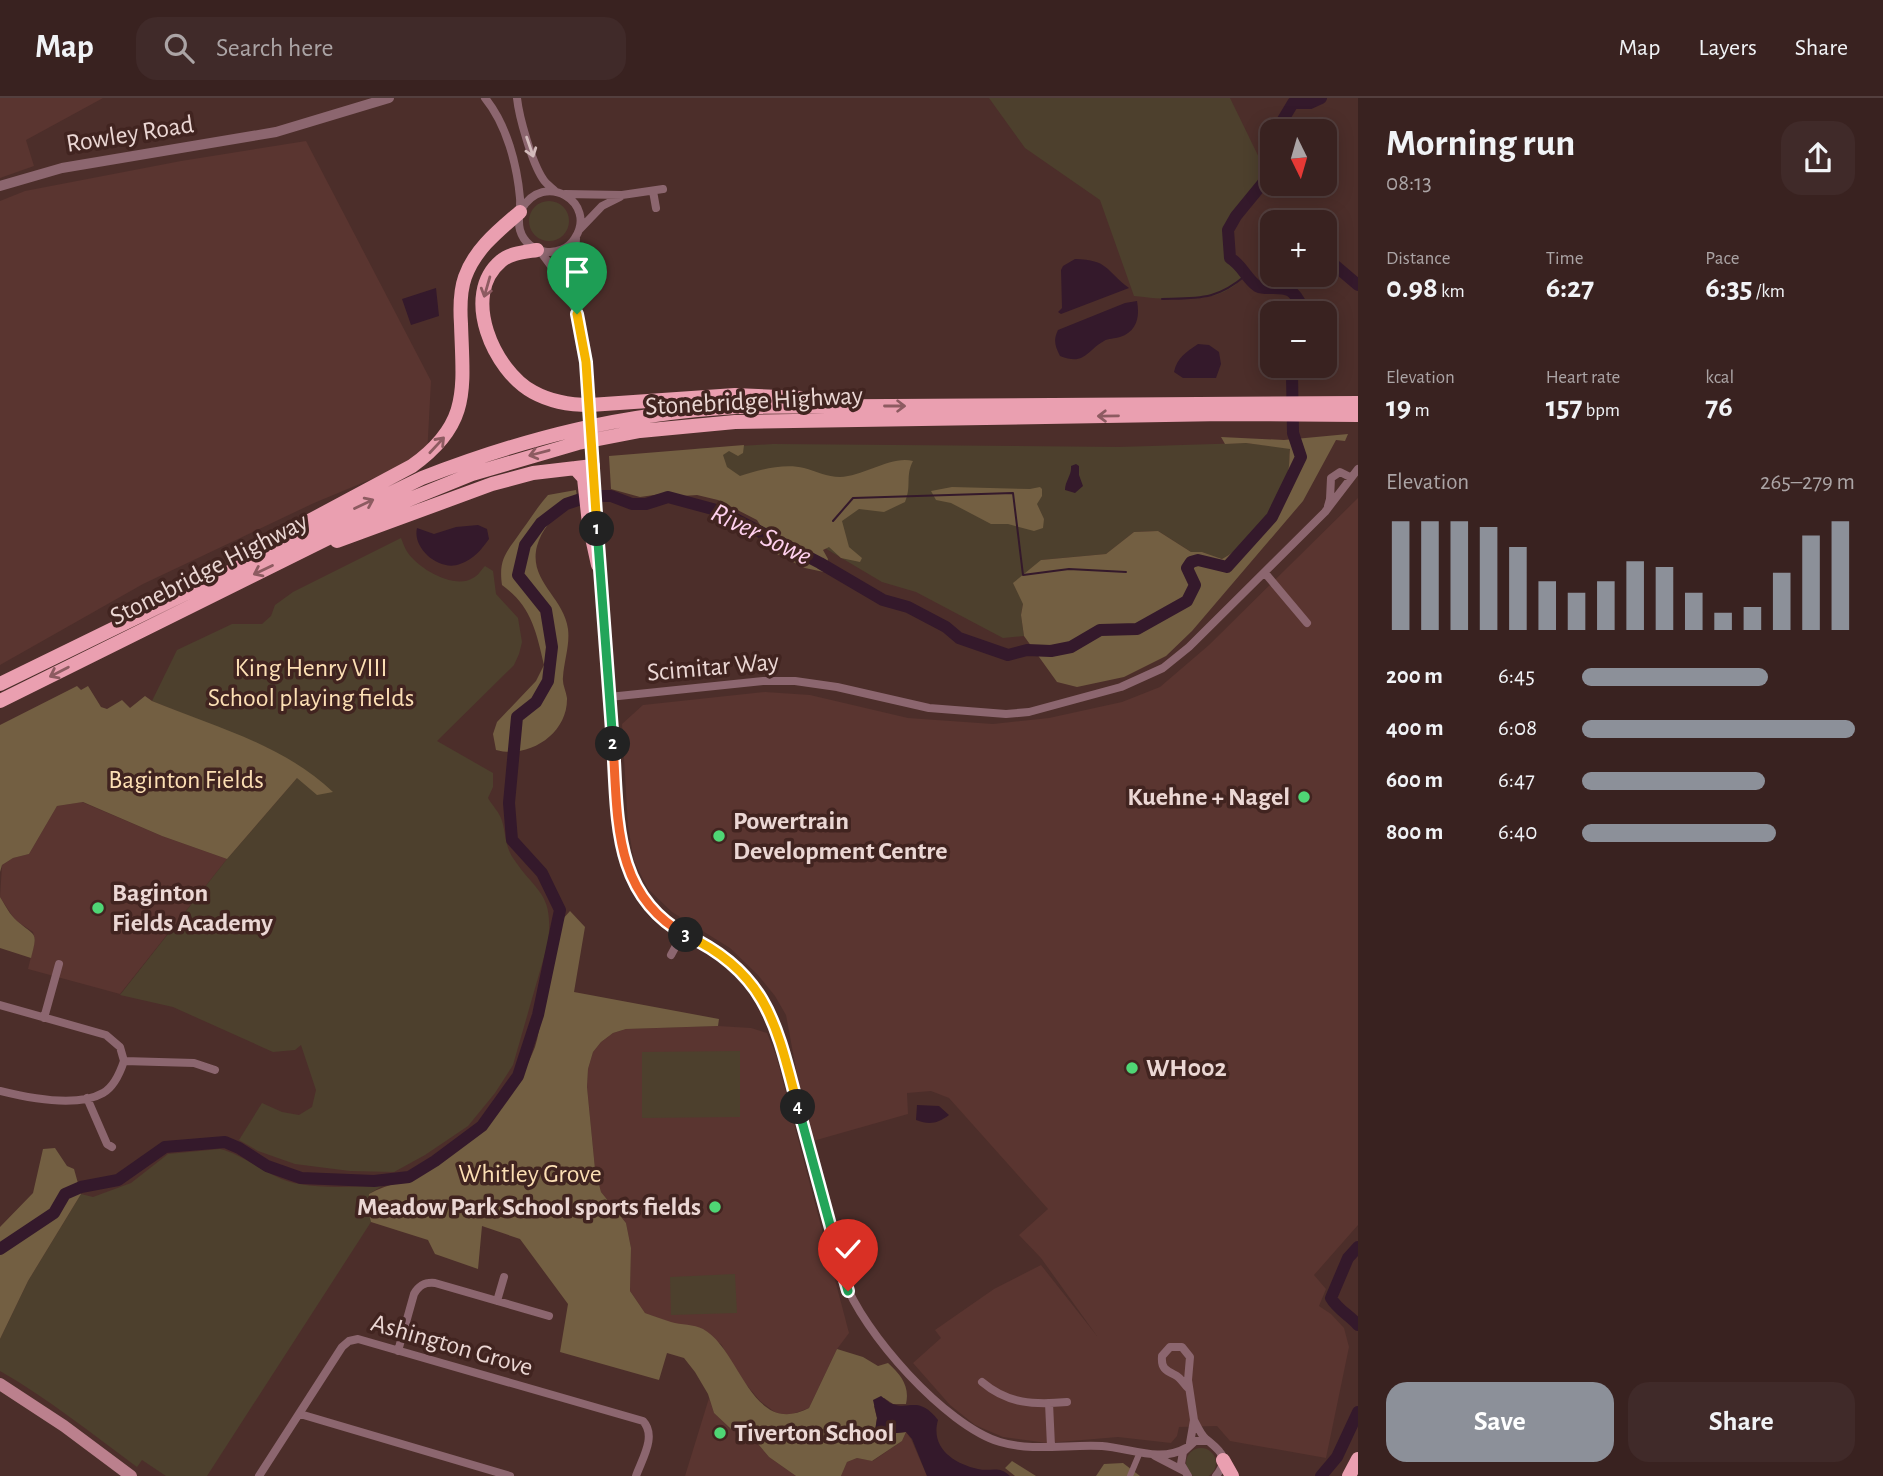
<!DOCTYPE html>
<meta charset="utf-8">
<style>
:root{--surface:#392220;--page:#402a29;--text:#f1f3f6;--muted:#aba4a5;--line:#533f3e;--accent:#8c9099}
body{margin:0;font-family:"Alegreya Sans",sans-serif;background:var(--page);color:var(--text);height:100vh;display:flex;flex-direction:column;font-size:26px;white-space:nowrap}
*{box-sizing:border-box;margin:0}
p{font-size:23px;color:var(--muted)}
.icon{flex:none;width:38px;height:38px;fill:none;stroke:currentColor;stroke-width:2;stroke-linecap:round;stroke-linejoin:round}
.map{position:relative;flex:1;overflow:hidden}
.details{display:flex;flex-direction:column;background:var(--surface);width:525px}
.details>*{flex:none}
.needle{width:46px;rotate:175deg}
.tools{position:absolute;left:1260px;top:21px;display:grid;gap:14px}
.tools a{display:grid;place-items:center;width:77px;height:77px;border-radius:14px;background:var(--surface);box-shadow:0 4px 18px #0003,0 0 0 2px var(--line);font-size:35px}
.pin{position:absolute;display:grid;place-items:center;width:60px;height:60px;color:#fff;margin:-72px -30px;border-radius:50% 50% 50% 0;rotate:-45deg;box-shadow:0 0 7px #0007}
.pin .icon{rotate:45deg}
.km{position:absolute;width:35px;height:35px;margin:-18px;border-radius:50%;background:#222;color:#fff;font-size:19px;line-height:35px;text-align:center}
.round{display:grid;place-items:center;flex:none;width:74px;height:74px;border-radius:21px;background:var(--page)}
.overview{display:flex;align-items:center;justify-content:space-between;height:119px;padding:0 28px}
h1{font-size:38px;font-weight:600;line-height:52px}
.figures{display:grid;grid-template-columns:repeat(3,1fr);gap:10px;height:119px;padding:7px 28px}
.figures div{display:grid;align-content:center}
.figures b{font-size:30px;font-weight:600}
.figures small{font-size:19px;font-weight:400}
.figures p{font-size:19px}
.chart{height:196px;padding:14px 28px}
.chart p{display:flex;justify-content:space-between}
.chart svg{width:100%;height:126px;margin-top:7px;stroke:var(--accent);stroke-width:6}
.button{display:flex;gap:14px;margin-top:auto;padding:14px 28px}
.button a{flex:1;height:80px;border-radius:21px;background:var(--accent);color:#fff;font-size:28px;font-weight:600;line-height:80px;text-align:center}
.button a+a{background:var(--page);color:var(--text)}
ul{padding:0 28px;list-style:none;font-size:23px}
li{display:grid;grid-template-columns:112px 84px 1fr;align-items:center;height:52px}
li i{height:18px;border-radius:9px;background:var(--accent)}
header{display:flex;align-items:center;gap:42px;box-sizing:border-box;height:98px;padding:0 35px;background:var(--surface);border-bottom:2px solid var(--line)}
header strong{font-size:33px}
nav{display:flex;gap:38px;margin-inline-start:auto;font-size:24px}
.search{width:490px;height:63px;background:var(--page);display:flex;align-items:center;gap:18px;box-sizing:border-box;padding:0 24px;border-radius:21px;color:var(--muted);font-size:26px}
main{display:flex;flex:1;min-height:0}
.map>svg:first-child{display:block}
</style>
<header>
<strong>Map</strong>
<div class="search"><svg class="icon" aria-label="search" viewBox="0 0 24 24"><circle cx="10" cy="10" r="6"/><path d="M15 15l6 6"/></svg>Search here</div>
<nav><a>Map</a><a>Layers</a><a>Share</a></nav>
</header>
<main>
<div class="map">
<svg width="1358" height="1378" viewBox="0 0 1358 1378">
<rect width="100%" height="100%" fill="#4c2e2a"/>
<!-- built -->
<path fill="#5a3530" d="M0,0H103L26,42L34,68L0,80Z
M306,43L431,283L427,358L314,405L143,486L0,567V103L25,93L181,63Z
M1358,400V1127L1314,1177L1326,1191L1319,1208L1331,1216L1344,1230L1349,1249L1326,1360L1230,1343L1217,1328L1179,1329L1177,1338L1171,1345L1118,1339L1047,1345L1003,1339L975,1327L950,1307L913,1265L941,1240L935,1232L994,1191L1041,1167L1097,1238L1041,1160L1019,1137L1048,1111L949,1000L931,993L907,995L908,1016L813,1043L801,998L786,917L775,898L757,876L730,850L672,814L648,791L634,763L628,728L622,626L643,607L765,594L810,597L908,620L993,626L1049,620L1122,604L1160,589L1209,547Z
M82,704L162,738L227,761L120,896L28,871L35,842L33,834L15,822L0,799L2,767L13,760L29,756L57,708Z
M718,928L751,930L767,935L776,957L849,1235L837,1251L809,1310L790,1317L776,1315L760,1303L739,1278L721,1246L645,1215L630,1193L631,1150L626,1125L601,1094L595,1071L587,989L588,971L593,954L601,944L613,935L626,931Z
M709,1300L714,1315L731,1331L753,1340L769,1359L796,1378H685Z
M906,1334L911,1341L927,1378H841L847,1364L857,1360L873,1363L902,1343Z"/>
<!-- green -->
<path fill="#4d402d" d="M989,0H1230L1268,78L1228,132L1230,160L1238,165L1246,177C1241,182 1235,188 1229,191C1205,206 1161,201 1134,198L1100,102L1025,50Z
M529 123a20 20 0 1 1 40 0a20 20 0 1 1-40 0Z
M1246,345L1290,350C1289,358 1290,366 1288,373C1278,406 1253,445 1222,461L1202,454H1191L1158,433L1134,434L1106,456L1041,462L1023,506L1021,517L1024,538L1003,540L916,494L882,484L796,433L693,351L773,346L1119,349Z
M401,440C403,445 405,451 408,455C419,471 455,492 473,480C478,478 481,472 485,468L493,473L496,496L518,520L522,544L519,556L514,567L437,643L493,675V689L488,700C492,707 500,715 502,723C506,736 505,748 513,760C537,796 554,794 548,845L513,967L495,995L468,1028L425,1057L394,1074L350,1073L295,1066L258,1053L239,1042L262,1005L282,1014L299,1017L312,1009L316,992L301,947L295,952L273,954L173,909L120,897L227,761L297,680L268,650L152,603L177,552L232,526H262L271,518L275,507L293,494Z
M740,953V1019L642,1020V954Z
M220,1051C248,1058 271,1082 300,1086C326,1091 356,1088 382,1088L369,1096L371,1124L207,1378H166L142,1362L137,1369C92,1336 49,1301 0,1273V1241L28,1183L81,1096L93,1099L131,1085L168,1056Z
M735,1176L737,1215L671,1217L670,1179Z
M1186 1365a15 15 0 1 1 30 0a15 15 0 1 1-30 0Z"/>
<!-- forest -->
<path fill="#735f42" d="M1348,336L1345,343L1336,342L1303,403L1192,533L1166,558L1124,579L1077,589L1057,584L1024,538L1021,517L1023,506L1013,485L1041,462L1106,456L1134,434L1158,433L1191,454H1202L1222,461C1251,446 1278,405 1288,373C1290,366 1289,358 1290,351L1246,345L1225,346L1221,339L1284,342Z
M744,347L743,355L738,358L729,353L723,357L727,369L740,378C758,372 784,365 804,370C816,373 827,379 840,379C864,378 892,357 913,363C905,378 912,388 905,404L884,414L859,411L842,423L849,449L862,460L860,464L841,460L829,449L823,452L828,461L824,474L805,470L771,453L762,430L757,422L718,402L697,397L682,398L668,395L640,399L611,391L609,358Z
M952,389L1030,391L1040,389L1042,391V398L1037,406L1044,421L1043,430L1034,433L1008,426H991L951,405L936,402L931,393Z
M576,392L577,399C561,411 543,427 537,448C528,483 564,499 568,531C570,547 564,563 563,579C562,586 566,593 567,600C568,636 529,661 496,652L493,636L497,624L536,583L544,567C536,532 531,508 502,487C498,459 508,453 522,432C531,420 538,408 548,397Z
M77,588L81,592L88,588L101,609L107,611L122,602L130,610L145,598L152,603C213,628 284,647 333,694L317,697L297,680L227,761L162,738L83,704L57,708L29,756L13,760L2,767L0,774V627Z
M0,799C5,807 10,817 17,823C36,839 38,833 31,860L0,850Z
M570,813L585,829L574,894L719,921L718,928L626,931L613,935L601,944L593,954L588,971L587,989L595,1071L601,1094L626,1125L631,1150L630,1193L645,1215C653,1218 662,1221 671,1224C681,1227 694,1226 703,1231C741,1252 751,1340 809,1310L837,1251L863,1259L878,1268L888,1265C901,1277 910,1288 906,1306H893L884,1300L874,1308L877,1320L875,1333L878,1337L906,1334L902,1343L872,1363L857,1360L847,1364L841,1378H796L769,1359L753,1340L731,1331L714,1315L708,1296L695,1274L684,1260L667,1255L659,1282L560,1254L568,1206L520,1141L482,1128L478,1171L435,1156L428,1142L371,1124L368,1112L369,1096C388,1085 410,1084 428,1072C475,1042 515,1001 535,949C539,937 540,924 543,912C549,882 555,853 561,823Z
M55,1050L67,1068L74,1071L81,1096L28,1183L0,1241V1129L33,1095L43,1051Z
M1012,1363L1036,1378H1015L1005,1370Z
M1123,1365L1140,1378H1149H1096L1104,1366Z"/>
<!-- water -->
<path fill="#34192b" d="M1075,161C1109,162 1105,172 1129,190L1061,216L1058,214L1062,210L1061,172L1063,168Z
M436,190L439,218L411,227L402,201Z
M1137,203C1140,219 1137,233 1120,239C1115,241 1108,240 1104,243C1086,253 1085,268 1060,258C1055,248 1053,242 1058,232L1125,205Z
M1198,246L1209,247L1219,254L1221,266L1216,280H1183L1174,274C1177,260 1186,254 1198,246Z
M1076,366L1079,368V377L1083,388L1075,395L1065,392C1065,383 1072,377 1071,368Z
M478,427L487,431L489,441C481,452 474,461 460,466C440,474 412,451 417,430L434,436L456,429Z
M917,1007L939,1008L949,1017C937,1026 929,1027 916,1022Z
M881,1298C884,1300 887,1303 890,1305C910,1314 917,1296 938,1322C930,1350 954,1366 978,1371C991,1374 999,1367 1010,1378H927L912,1341L906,1334L878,1337L875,1333L877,1320L873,1302Z"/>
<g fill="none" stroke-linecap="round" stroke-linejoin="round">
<!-- stream -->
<path stroke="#34192b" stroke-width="2" d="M1162,201C1200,200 1217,202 1246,177
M833,423L853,400L1013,395L1023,477L1069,471L1126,474"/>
<!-- river -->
<path stroke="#34192b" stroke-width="12" d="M1283,33L1281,25L1293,5H1310L1321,0
M1272,74L1236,118L1228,132L1230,160C1242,167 1246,180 1257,188C1262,191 1263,190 1268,190C1294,189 1293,193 1306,215
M1325,159L1358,187
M1288,191L1299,177
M1358,1149L1348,1160L1331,1200C1337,1211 1349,1217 1358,1227
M0,1151L54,1115L65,1096L81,1089L118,1082L165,1049L225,1044L239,1050L267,1068L301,1080L374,1083L409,1079L435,1063L482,1028L518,978L538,917L560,812L542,775L512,742L509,705L517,619L536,604L548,583L552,549L546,512L518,477L525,447L541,425L566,406L590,398H611L632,406H646L668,399L720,413L820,465L883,502L908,509L946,529L959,540L1008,557L1027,552L1051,553L1071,549L1100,532L1137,531L1187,503L1195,487L1187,470L1191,464L1198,462L1227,469L1272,419L1301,359L1293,335L1292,276L1288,268
M1321,1378L1337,1359L1358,1314"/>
<!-- pedestrian -->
<path stroke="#8c666f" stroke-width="6" d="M1130,1378L1140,1354"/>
<!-- minor -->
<path stroke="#8c666f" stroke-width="8" d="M485,0C507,27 517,67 520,100C521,111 517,122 520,132C527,157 562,162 575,140C598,105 544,71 521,112
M517,0C519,19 532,65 543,81C546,86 551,89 555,93
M653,93L656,110
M565,96L622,97L663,91
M579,132L602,108L620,99
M576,140C573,183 579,222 586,264
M540,153L562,183L575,211
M593,365L597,435
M1328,408L1330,401L1331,380L1340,374L1350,379
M598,466L619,739C627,779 646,812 681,834C692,840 704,844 715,851C732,861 748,879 759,896C782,931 790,977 800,1016C814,1071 829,1126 844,1181C862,1234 946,1328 1000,1344C1033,1354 1069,1346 1102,1348C1130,1350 1160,1365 1186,1350
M1265,475L1307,525
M609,599L763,583H795L837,589L929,610L1006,616L1029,614L1121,589L1163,570L1189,549L1325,414L1358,371
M671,857L683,835
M0,907L106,937L120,949L124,963
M44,920L59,866
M124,963L194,965L215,972
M0,993C28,1000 77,1010 103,995C114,989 120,975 124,963
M87,1000L107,1046L112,1049
M497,1203L504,1179
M398,1253L414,1196C419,1187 425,1184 435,1185L549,1218
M982,1284C1008,1306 1034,1307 1067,1304
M1188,1290C1184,1286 1180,1279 1175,1277C1165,1272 1161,1270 1162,1258L1170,1249H1182L1190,1259L1188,1282L1194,1322L1190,1345
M1049,1305L1051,1348
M300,1316L510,1378
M1194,1322C1197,1328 1201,1337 1206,1341C1220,1353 1231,1359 1216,1378
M1155,1358L1184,1373
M259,1378L342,1249L349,1243L358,1241L643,1323C657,1338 642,1361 636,1378
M1188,1378L1181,1366L1183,1354L1195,1343H1207"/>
<!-- tertiary -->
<path stroke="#8c666f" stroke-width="10" d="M0,88L62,70L276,34L389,0"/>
<!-- secondary -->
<path stroke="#bb808d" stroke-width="12" d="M0,1286L64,1328L131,1378"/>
<!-- trunk -->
<path stroke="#ea9fb0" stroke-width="14" d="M537,152C525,154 510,155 501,163C460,197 494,273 533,294C551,304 570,307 590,307L735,297L802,300
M575,370L584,380L589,426L598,467
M283,437L412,368C471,326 463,291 461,226C460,211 460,193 465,179C475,151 498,133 520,114
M337,443L492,386L533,375L593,368
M0,586L422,380C528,339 621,316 736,309L1358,305
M0,603L393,408L472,376L578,345L640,333L735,324L1225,316L1358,317
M1223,1362L1232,1378
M1349,1378L1358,1361"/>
<!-- minor-bridge -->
<path stroke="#8c666f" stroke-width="8" d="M586,264L592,358"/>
</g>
<!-- one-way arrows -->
<defs><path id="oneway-shaft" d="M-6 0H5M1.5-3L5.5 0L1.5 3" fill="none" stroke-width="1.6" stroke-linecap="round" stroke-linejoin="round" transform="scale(1.75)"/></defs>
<use stroke="#d3bbbb" href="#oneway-shaft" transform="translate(530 49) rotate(71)"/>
<g stroke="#8d5b61">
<use href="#oneway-shaft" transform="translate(487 189) rotate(106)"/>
<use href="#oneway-shaft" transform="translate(895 308)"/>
<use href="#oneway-shaft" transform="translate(1108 318) rotate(179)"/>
<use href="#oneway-shaft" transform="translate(437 347) rotate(-47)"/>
<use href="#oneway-shaft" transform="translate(539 355) rotate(165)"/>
<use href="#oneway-shaft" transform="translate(364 406) rotate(-25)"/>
<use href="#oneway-shaft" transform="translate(263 472) rotate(154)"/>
<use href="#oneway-shaft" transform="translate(59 574) rotate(153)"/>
</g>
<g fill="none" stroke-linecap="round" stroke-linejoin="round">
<!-- split-1 casing -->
<g stroke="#fff" stroke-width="14">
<path id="split-1" d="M577,216L586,264L597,431"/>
</g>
<!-- split-2 casing -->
<g stroke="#fff" stroke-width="14">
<path id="split-2" d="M597,431L613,646"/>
</g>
<!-- split-3 casing -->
<g stroke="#fff" stroke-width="14">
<path id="split-3" d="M613,646C618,719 612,797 686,837"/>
</g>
<!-- split-4 casing -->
<g stroke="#fff" stroke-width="14">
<path id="split-4" d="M686,837C768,875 777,929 798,1009"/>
</g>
<!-- split-5 casing -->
<g stroke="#fff" stroke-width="14">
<path id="split-5" d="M798,1009L848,1193"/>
</g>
<!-- split-1 -->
<use href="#split-1" stroke="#f5b400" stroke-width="9"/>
<!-- split-2 -->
<use href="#split-2" stroke="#22a559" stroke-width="9"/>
<!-- split-3 -->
<use href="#split-3" stroke="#f0652b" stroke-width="9"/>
<!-- split-4 -->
<use href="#split-4" stroke="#f5b400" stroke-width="9"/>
<!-- split-5 -->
<use href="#split-5" stroke="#22a559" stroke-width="9"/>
</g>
<!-- markers -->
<g fill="#4fd675" stroke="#412420" stroke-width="2.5">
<circle cx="1304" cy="699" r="7"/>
<circle cx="719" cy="738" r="7"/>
<circle cx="98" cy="810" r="7"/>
<circle cx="1132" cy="970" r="7"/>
<circle cx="715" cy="1109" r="7"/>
<circle cx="720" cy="1335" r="7"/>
</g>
<g text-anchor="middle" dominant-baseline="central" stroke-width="7" stroke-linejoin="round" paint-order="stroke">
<!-- street labels -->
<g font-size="26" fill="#ebd7d4" stroke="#412420">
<text transform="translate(130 36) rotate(-9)">Rowley Road</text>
<text transform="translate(754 303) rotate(-3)">Stonebridge Highway</text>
<text transform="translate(209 471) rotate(-27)">Stonebridge Highway</text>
<text transform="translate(713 569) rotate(-5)">Scimitar Way</text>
<text transform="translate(452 1247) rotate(16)">Ashington Grove</text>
</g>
<!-- park labels -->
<g font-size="26" fill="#fcdfb4" stroke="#412420">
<text x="311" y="570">King Henry VIII<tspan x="311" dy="30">School playing fields</tspan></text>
<text x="186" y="682">Baginton Fields</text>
<text x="530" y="1076">Whitley Grove</text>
</g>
<!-- poi labels -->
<g font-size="26" font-weight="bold" fill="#ebd7d4" stroke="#412420" text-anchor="start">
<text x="1290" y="699" text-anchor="end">Kuehne + Nagel</text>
<text x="733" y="723">Powertrain<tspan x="733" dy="30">Development Centre</tspan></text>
<text x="112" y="795">Baginton<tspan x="112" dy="30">Fields Academy</tspan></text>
<text x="1146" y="970">WH002</text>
<text x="701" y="1109" text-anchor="end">Meadow Park School sports fields</text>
<text x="734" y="1335">Tiverton School</text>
</g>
<!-- water labels -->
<g font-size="28" font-style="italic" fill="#ffd0ee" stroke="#412420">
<text transform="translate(761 437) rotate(26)">River Sowe</text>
</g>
</g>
</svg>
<div class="tools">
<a><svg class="needle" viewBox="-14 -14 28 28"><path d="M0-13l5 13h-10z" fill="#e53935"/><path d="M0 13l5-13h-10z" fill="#aba4a5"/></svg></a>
<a>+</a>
<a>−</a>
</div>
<div class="pin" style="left:577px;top:216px;background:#1e9e55"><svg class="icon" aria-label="arrive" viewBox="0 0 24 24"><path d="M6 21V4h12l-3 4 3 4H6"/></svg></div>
<div class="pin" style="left:848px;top:1193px;background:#d93025"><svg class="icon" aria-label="check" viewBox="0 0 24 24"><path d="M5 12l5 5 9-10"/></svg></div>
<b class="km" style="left:597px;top:431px">1</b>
<b class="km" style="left:613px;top:646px">2</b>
<b class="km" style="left:686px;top:837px">3</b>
<b class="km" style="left:798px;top:1009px">4</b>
</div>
<section class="details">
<div class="overview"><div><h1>Morning run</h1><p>08:13</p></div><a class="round"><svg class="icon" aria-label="share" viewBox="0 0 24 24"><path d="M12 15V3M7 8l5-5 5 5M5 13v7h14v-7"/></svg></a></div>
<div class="figures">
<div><p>Distance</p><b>0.98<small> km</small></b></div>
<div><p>Time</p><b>6:27</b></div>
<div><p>Pace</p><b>6:35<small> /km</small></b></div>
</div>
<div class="figures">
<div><p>Elevation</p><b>19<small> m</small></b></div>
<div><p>Heart rate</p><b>157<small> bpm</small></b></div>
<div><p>kcal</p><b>76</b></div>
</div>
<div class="chart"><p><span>Elevation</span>265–279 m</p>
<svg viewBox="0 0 160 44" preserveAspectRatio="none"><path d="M5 44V6M15 44V6M25 44V6M35 44V8M45 44V15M55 44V27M65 44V31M75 44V27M85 44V20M95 44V22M105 44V31M115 44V38M125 44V36M135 44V24M145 44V11M155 44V6"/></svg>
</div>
<ul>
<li><b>200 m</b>6:45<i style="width:68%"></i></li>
<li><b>400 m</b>6:08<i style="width:100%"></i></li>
<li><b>600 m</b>6:47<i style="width:67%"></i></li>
<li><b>800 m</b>6:40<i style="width:71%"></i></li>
</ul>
<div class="button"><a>Save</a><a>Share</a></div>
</section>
</main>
